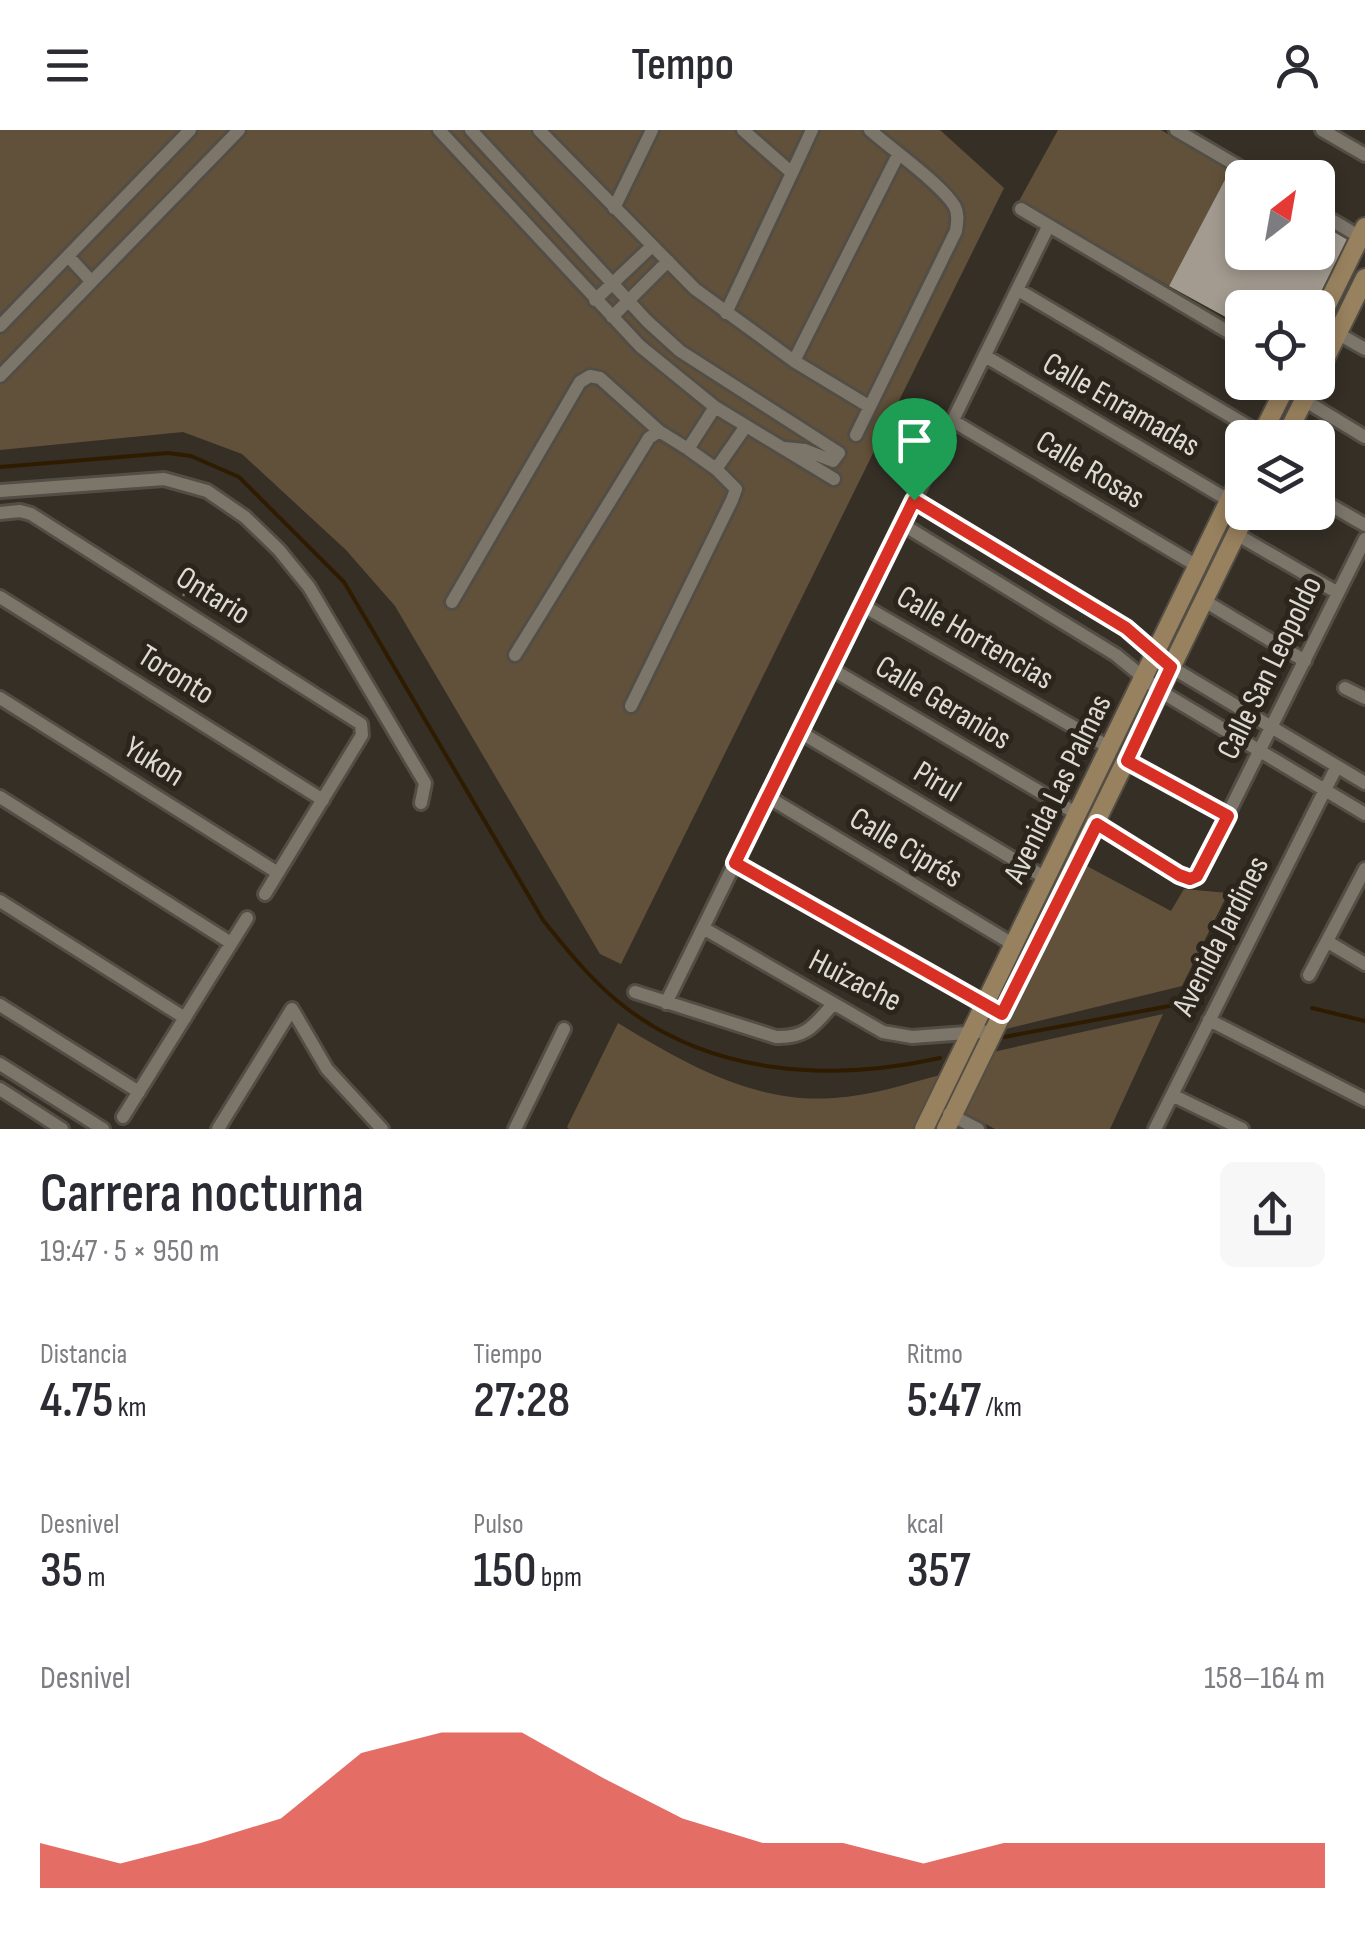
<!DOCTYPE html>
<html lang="es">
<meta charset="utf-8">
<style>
:root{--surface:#fff;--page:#f7f7f7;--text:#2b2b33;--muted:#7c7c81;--accent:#d93025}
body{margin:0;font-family:"Sofia Sans Condensed",sans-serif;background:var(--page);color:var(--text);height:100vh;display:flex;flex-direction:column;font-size:38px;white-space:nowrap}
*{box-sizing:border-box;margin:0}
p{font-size:32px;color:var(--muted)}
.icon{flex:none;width:55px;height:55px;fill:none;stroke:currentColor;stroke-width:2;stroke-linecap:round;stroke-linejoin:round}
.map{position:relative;height:999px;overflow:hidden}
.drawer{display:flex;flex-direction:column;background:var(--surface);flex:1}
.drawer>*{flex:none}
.needle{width:65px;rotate:31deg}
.buttons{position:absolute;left:1225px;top:30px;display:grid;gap:20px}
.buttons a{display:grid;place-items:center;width:110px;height:110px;border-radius:15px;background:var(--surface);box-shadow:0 5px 15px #0003;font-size:50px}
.pin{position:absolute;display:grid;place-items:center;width:85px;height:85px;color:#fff;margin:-102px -42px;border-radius:50% 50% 50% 0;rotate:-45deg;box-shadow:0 0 10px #0007}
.pin .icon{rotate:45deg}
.round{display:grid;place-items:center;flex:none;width:105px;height:105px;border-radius:15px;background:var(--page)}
.headline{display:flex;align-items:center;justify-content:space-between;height:170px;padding:0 40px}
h1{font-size:55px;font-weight:600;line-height:75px}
.stats{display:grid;grid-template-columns:repeat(3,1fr);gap:15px;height:170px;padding:10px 40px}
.stats div{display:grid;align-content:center}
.stats b{font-size:50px;font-weight:600}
.stats small{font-size:28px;font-weight:400}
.stats p{font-size:28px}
.chart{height:280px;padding:20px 40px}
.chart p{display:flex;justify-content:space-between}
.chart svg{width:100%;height:180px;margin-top:10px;fill:var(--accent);opacity:.7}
header{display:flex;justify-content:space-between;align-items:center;height:130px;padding:0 40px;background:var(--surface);font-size:45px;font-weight:600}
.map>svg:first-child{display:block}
</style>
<header><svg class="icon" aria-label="menu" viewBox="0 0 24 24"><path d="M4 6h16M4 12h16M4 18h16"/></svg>Tempo<svg class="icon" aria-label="person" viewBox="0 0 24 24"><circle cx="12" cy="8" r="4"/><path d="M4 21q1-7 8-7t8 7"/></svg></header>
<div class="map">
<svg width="1365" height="999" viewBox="0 0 1365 999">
<rect width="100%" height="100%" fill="#352f26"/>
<!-- green -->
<path fill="#62513a" d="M0,0H940L1004,58L621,834L600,824L395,476L346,420L242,324L183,302L0,320Z
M1058,0H1161L1230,40L1169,156L1019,71Z
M1085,735L1171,781L1184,759L1228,763L1182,856L1002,900Z
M1163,884L1110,999H995L964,983L993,922Z
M618,893C684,933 754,974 834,968C870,966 906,954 940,945L913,999H569L567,997Z"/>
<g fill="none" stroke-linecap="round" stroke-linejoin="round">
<!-- stream -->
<path stroke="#2f1c00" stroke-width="4" d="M0,337L168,323L191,326L239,347L344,452L543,790C567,820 591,850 621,874C711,946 832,952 940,928
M1312,878L1365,891
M1004,907L1180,874L1202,873"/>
</g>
<!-- building -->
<path fill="#a39b90" d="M1230,40L1242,47V122H1318V89L1349,106L1313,178H1242V196L1169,156Z"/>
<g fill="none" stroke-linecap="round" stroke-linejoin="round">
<!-- street casing -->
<g stroke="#534e45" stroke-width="18">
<path id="street" d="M439,0L640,216L715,277L834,349
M471,0L647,191L680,221L839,323L833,331L805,320L784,318
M539,0L695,159L794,231L870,277
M1176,0L1258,48
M1322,0L1365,25
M792,43L812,0
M614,78L652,0
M1021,79L1242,210
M1318,82L1360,107
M68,126L91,151
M1018,160L1261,304
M595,170L652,116
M726,183L792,43L743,0
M612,187L668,131
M0,196L190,0
M1337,203L1365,219
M985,226L1230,371
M794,231L898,25
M0,246L239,0
M1304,270L1365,307
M953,291L1199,437
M856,305L956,101C957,93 959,85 955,77C944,56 890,18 870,0
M688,319L716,339
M0,361L164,349L207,361L245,387L279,420L309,457L425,653L421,673
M1318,368L1365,395
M914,370L1125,498L1171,537L1365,653
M0,383L20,381L31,384L361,594L362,605L265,764
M902,394L1116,525L1160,561L1365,684
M1236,404L1338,463
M0,467L323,670
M1203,470L1305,531
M452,472L580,252L590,246L600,248L659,301
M862,475L1112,619
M515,525L649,308L659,301L688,319L715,277
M830,538L1079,685
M1345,558L1365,568
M0,568L278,743
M631,576L732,370L736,359L716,339L746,296
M800,602L1047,749
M1127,631L1228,686
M0,667L231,813
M768,667L1016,816
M1097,694L1179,745L1190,749L1197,746L1365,409
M735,733L1002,884
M0,771L185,888
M703,798L883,902L912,907L994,901
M1328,812L1365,834
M1309,845L1365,739
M635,862L776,907C806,908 814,896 833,874
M666,873L1048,97
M0,875L139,962
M1209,890L1365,970
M0,934L103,999
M0,959L62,999
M1172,965L1242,999
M949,984L978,999
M123,987L247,788
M218,999L292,879L327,939L382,999
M515,999L564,899
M1155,999L1336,638"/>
</g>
<!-- secondary casing -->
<g stroke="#534e45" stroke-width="22">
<path id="secondary" d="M1318,193L1365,97
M1318,243L1365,148
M1260,308L1288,252
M1285,308L1313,252
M924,999L1242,344
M946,999L1247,382"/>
</g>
<!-- path -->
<path stroke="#726c64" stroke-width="2.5" stroke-dasharray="2.5 8" stroke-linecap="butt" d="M183,466L195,446"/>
<!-- street -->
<use href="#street" stroke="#7c756a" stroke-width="12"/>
<!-- secondary -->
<use href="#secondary" stroke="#98815e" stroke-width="18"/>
</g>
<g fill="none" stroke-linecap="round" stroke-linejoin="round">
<!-- route casing -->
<g stroke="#fff" stroke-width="20">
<path id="route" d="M914,370L1126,498L1171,537L1127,631L1228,686L1197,746L1190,749L1179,745L1097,694L1002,884L735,733Z"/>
</g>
<!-- route -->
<use href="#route" stroke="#d93025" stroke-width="12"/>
</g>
<g text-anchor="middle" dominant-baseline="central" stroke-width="10" stroke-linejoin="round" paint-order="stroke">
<!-- street labels -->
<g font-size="32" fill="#dedad4" stroke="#2b251c">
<text transform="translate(1121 275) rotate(30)">Calle Enramadas</text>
<text transform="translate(1090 340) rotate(31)">Calle Rosas</text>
<text transform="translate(213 466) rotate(32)">Ontario</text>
<text transform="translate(975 508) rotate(30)">Calle Hortencias</text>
<text transform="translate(1270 538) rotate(-64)">Calle San Leopoldo</text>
<text transform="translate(176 545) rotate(32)">Toronto</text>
<text transform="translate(943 573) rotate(31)">Calle Geranios</text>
<text transform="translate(154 632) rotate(32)">Yukon</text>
<text transform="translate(937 652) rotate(31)">Pirul</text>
<text transform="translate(1058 659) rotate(-64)">Avenida Las Palmas</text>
<text transform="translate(906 718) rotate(31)">Calle Ciprés</text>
<text transform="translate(1221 806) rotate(-63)">Avenida Jardines</text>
<text transform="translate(855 851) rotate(27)">Huizache</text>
</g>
</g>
</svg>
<div class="buttons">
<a><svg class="needle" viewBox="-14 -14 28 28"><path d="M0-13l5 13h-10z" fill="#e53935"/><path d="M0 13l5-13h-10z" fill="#7c7c81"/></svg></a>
<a><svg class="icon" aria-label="locate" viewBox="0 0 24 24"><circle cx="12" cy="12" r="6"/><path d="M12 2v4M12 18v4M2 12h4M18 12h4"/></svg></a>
<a><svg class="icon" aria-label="layers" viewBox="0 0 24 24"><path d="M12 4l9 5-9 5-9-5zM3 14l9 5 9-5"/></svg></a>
</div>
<div class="pin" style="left:914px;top:370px;background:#1e9e55"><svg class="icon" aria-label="arrive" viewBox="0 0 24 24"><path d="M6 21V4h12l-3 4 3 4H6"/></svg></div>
</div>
<section class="drawer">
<div class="headline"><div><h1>Carrera nocturna</h1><p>19:47 · 5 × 950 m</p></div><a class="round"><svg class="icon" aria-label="share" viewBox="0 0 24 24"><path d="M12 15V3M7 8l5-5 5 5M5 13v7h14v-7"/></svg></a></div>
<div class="stats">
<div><p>Distancia</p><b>4.75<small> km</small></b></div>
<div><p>Tiempo</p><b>27:28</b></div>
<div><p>Ritmo</p><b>5:47<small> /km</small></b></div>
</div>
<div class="stats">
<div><p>Desnivel</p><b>35<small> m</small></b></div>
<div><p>Pulso</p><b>150<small> bpm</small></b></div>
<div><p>kcal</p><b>357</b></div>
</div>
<div class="chart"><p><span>Desnivel</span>158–164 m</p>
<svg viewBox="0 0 160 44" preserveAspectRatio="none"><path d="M0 44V33L10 38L20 33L30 27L40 11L50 6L60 6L70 17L80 27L90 33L100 33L110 38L120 33L130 33L140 33L150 33L160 33V44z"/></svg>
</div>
</section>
